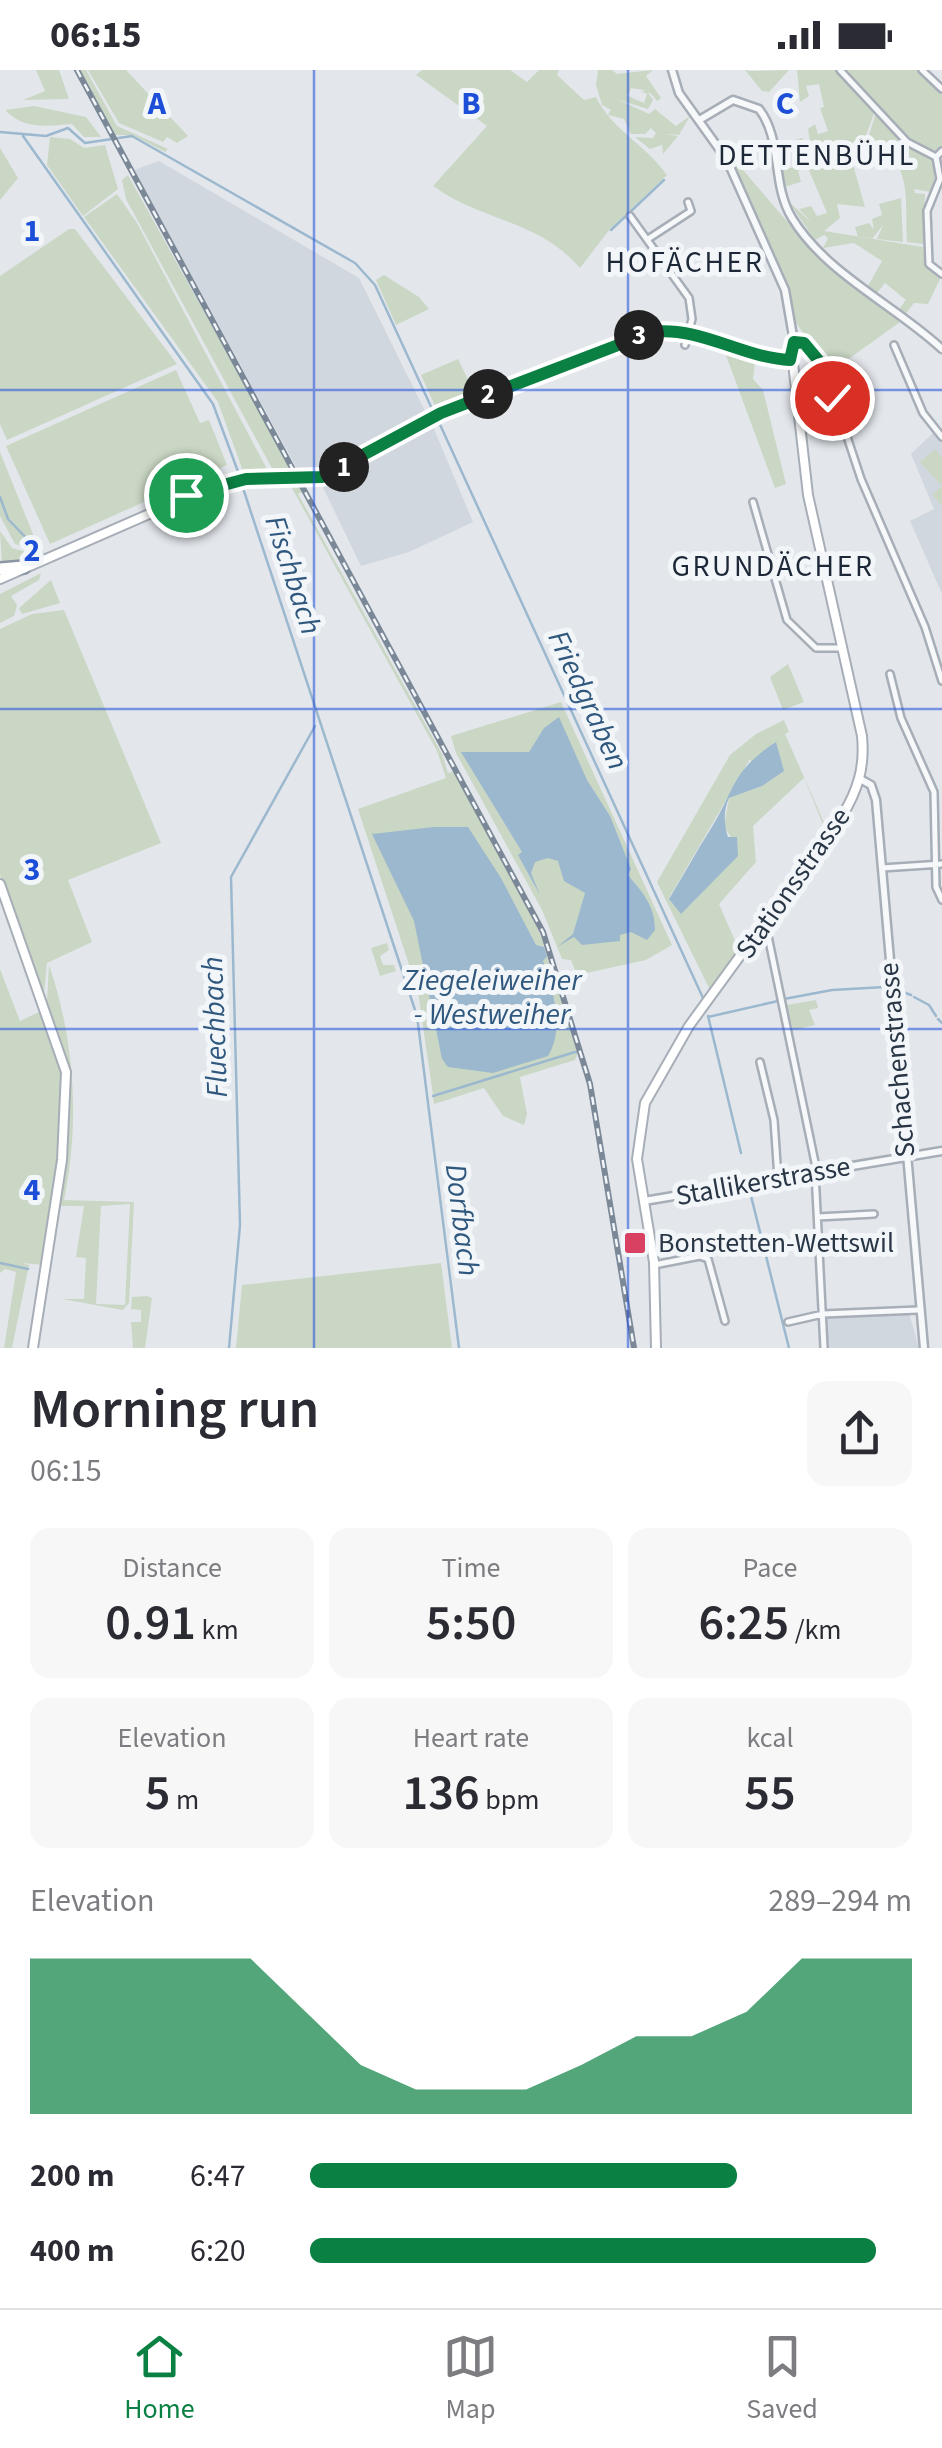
<!DOCTYPE html>
<meta charset="utf-8">
<style>
:root{--surface:#fff;--page:#f7f7f7;--text:#2b2b33;--muted:#7c7c81;--line:#e1e1e2;--accent:#0b8043}
body{margin:0;font-family:"Source Sans 3",sans-serif;background:var(--page);color:var(--text);height:100vh;display:flex;flex-direction:column;font-size:38px;white-space:nowrap}
*{box-sizing:border-box;margin:0}
p{font-size:32px;color:var(--muted)}
.icon{flex:none;width:55px;height:55px;fill:none;stroke:currentColor;stroke-width:2;stroke-linecap:round;stroke-linejoin:round}
.map{position:relative;height:1278px;overflow:hidden}
.sheet{display:flex;flex-direction:column;background:var(--surface);flex:1}
.sheet>*{flex:none}
.pin{position:absolute;display:grid;place-items:center;width:85px;height:85px;color:#fff;margin:-42px;border:5px solid #fff;border-radius:50%;box-shadow:0 2px 10px #0007}
.km{position:absolute;width:50px;height:50px;margin:-25px;border-radius:50%;background:#222;color:#fff;font-size:28px;line-height:50px;text-align:center}
.round{display:grid;place-items:center;flex:none;width:105px;height:105px;border-radius:20px;background:var(--page)}
.headline{display:flex;align-items:center;justify-content:space-between;height:170px;padding:0 30px}
h1{font-size:55px;font-weight:600;line-height:75px}
.stats{display:grid;grid-template-columns:repeat(3,1fr);gap:15px;height:170px;padding:10px 30px}
.stats div{display:grid;align-content:center;border-radius:20px;background:var(--page);text-align:center}
.stats b{font-size:50px;font-weight:600}
.stats small{font-size:28px;font-weight:400}
.stats p{font-size:28px}
.chart{height:280px;padding:20px 30px}
.chart p{display:flex;justify-content:space-between}
.chart svg{width:100%;height:180px;margin-top:10px;fill:var(--accent);opacity:.7}
ul{padding:0 30px;list-style:none;font-size:32px}
li{display:grid;grid-template-columns:160px 120px 1fr;align-items:center;height:75px}
li i{height:25px;border-radius:12px;background:var(--accent)}
.status{display:flex;justify-content:space-between;align-items:center;height:70px;padding:0 50px;background:var(--surface);direction:ltr}
.status svg{height:28px;fill:currentColor}
.dock{display:flex;justify-content:space-around;align-items:center;height:140px;border-top:2px solid var(--line);background:var(--surface);font-size:28px;color:var(--muted)}
.dock a{display:grid;justify-items:center;gap:5px}
.dock .selected{color:var(--accent)}
.map>svg:first-child{display:block}
</style>
<div class="status"><b>06:15</b><svg viewBox="0 0 49 12"><path d="M0 12V9h3v3zM5 12V6h3v6zM10 12V3h3v9zM15 12V0h3v12zM26 1h20v11H26zM47 4h2v5h-2z"/></svg></div>
<div class="map">
<svg width="942" height="1278" viewBox="0 0 942 1278">
<rect width="100%" height="100%" fill="#e3e7ec"/>
<!-- built -->
<path fill="#d1d7de" d="M159,91L359,208L434,359L473,452L409,482L361,496L316,403L300,404L134,100Z
M934,362L942,371V524L910,451L934,439L911,384Z
M909,1243L919,1278H826V1245Z"/>
<!-- green -->
<path fill="#cad7c4" fill-rule="evenodd" d="M36,0H59L69,29L23,30L45,21Z
M80,0H86L117,56L168,79L165,82L133,65H113Z
M88,0H126L188,66L177,73L167,67L163,72L119,53Z
M422,0H510L527,12L539,0H559L557,5L584,30L596,27C612,60 646,75 667,105L610,159L580,198C537,149 485,153 433,116L487,56L416,5Z
M612,0L617,4L653,0L646,6L661,28L657,31C647,17 643,21 631,18L628,26L644,33L647,24L641,21H647L653,30L648,39L619,30L649,44L655,39L676,56L690,46L679,65L664,64L678,66L663,84L662,75L650,79L635,67L653,68L656,63L651,58L645,64H631L624,49L608,45L611,40L602,35L596,15L598,0Z
M745,0L750,1L789,0L769,22L762,21Z
M797,0H838L876,38L865,68L869,81L852,91L865,137L837,134L840,148L824,161L923,177L926,193L941,207L928,234L914,233L904,246L900,238L906,230L885,213L877,223L868,216L882,191L854,173L823,178L828,168L824,165L815,170L788,131L812,153L799,139L811,136L817,146L827,143L808,98L798,101L801,112L784,117L779,88L786,86L790,98L800,95L795,70L802,68L809,79L802,87V96H807V92L821,88L819,77L811,79L808,59L815,54L818,64L828,61L820,38L824,37L819,14L806,16L809,26L800,32Z
M841,0H917L942,25V79L935,84L910,72Z
M34,36L86,47L101,67H84L72,54C46,56 24,60 5,40Z
M877,39L910,76L933,88L935,117L931,122L914,119L915,123L925,124L923,174L907,172C905,121 913,97 869,65Z
M50,67L70,69L84,78L105,75L118,119L83,146L47,95Z
M0,78L18,108L0,130Z
M737,93L803,170L900,252L843,293L828,297L796,253L785,213L733,95Z
M128,105L293,402L291,404L274,402L126,129L122,110Z
M117,124L137,153L269,403L244,404L218,332L84,147Z
M901,128L903,172L877,169L883,155L872,169L858,167L855,157L869,153L874,160L872,149L882,145L879,134Z
M69,159H75L177,294L7,370L0,354V206Z
M384,205L419,227L429,239L396,255L376,210Z
M724,280L755,291L753,309L763,320L786,414L775,418Z
M458,289L475,324L436,338L421,305Z
M176,300L200,353L209,350L227,395L50,474L6,376Z
M935,379L942,387V435L932,425L942,416L920,392Z
M0,382L37,474L36,480L15,474L0,446Z
M288,411L297,412L302,422L298,424L442,684L448,703L455,701L539,861L578,983L575,990L520,1007L527,1044L524,1055L503,1046L484,1018L434,1034L433,1027L488,1010L433,1025L418,922L358,739L446,708L437,681Z
M0,461L12,478L39,486L2,495Z
M41,503L39,510L11,526L17,535L14,546L0,553V524Z
M51,510L60,533L22,544L19,538Z
M64,540L161,773L68,810L92,872L47,893L44,924L0,805V559L32,544Z
M788,594L804,632L783,640L770,607Z
M561,632L672,875L646,890L577,905L571,890L562,889L542,840L456,683L451,666Z
M784,650L789,662L785,664L826,757L710,920L657,812L730,685L756,664ZM750,689L762,716L729,728L724,756L732,769L720,803L681,843L669,828ZM804,708L824,757L744,871L736,873L719,834L756,792L753,756Z
M387,873L389,880L380,886L383,895H394L396,901L380,906L371,878Z
M49,895C75,971 80,1052 64,1130L134,1132L129,1233L123,1240L62,1229H84L86,1188L76,1187L84,1136H61L55,1156L70,1009L47,931ZM130,1134L125,1235L96,1234L101,1136Z
M0,899L20,951L43,940L64,1010L60,1091L43,1195L22,1193L29,1195L12,1278H4L16,1202L5,1199L0,1203Z
M816,930L818,938L809,940L815,955L793,960L787,935Z
M441,1193L452,1278H236L242,1215Z
M147,1226L152,1228L145,1278H133L131,1252H141V1240L131,1239L132,1227Z"/>
<!-- water -->
<path fill="#9cb8ce" d="M559,647L587,710L610,746L631,799L628,805C642,822 655,835 655,860L647,870L631,862L620,865V871L582,875L574,867L557,877L573,864L585,823L564,811L558,791L548,788L535,792L531,803L540,825L518,785L522,782L461,682H529L544,658Z
M776,672L784,701L762,716L729,728C723,741 724,755 728,767H737L738,786L681,844L669,829C683,806 696,782 710,760C736,719 730,702 776,672Z
M434,757H468L501,808L536,875L544,877L547,886L543,891C553,920 565,959 548,986L493,1003L448,997L442,989L414,851L372,764Z"/>
<g fill="none" stroke-linecap="round" stroke-linejoin="round">
<!-- stream -->
<path stroke="#9cb8ce" stroke-width="2.5" d="M0,62L46,66L68,58L85,73L132,66L355,193L375,215L433,341
M23,66L213,334L240,407
M611,160L664,110
M437,348L703,928
M242,415L417,946L459,1278
M0,427L8,449L33,475
M903,922L911,925
M914,927L929,935L936,946
M784,929L832,920L885,917
M708,946L741,1083
M708,947L778,931
M938,949L942,953
M577,982L578,981
M433,1026L575,982
M749,1118L789,1278
M0,1193L28,1199
M229,1278L240,1155L231,807L315,656"/>
<!-- minor casing -->
<g stroke="#a7aeb7" stroke-width="10">
<path id="minor" d="M840,0L907,72L936,87
M922,0L942,19
M942,81L936,87L940,109L927,141L929,194L942,204
M630,146L689,228L692,249L685,275
M648,169L691,141L688,132
M794,272L807,276L824,297L861,409L925,557L942,611
M894,275L923,343L942,367
M753,432L787,550L816,578H842
M890,604L901,648L934,722L936,817L942,830
M882,798L942,794
M761,859L768,866L817,1102
M760,992L774,1050L778,1108
M815,1102L824,1278
M818,1147L874,1144
M654,1195L700,1186L708,1189L725,1251
M788,1252L823,1244L918,1240"/>
</g>
<!-- tertiary casing -->
<g stroke="#a7aeb7" stroke-width="11">
<path id="tertiary" d="M672,0L679,23L727,90L785,220L794,272L790,291
M701,49L733,30L759,39C783,70 771,114 792,148C826,204 895,235 942,279
M860,709L871,715L876,730L924,1278
M644,1131L942,1081"/>
</g>
<!-- secondary casing -->
<g stroke="#a7aeb7" stroke-width="12">
<path id="secondary" d="M0,509L211,417L248,409H308L331,404L441,343L644,264L679,261L746,284L793,293L808,425L862,666C865,697 858,720 842,746L689,956L645,1033L637,1089L654,1192L656,1278
M0,814L66,1002L62,1090L33,1278"/>
</g>
<!-- motorway casing -->
<g stroke="#8a96a4" stroke-width="16">
<path id="motorway" d="M0,499L24,497"/>
</g>
<!-- minor -->
<use href="#minor" stroke="#f7f8fa" stroke-width="5"/>
<!-- tertiary -->
<use href="#tertiary" stroke="#f7f8fa" stroke-width="6"/>
<!-- secondary -->
<use href="#secondary" stroke="#fff" stroke-width="8"/>
<!-- motorway -->
<use href="#motorway" stroke="#fff" stroke-width="11"/>
<!-- rail casing -->
<g stroke="#7b8897" stroke-width="6">
<path id="rail" d="M77,0L543,862L590,1014L634,1278"/>
</g>
<!-- rail -->
<use href="#rail" stroke="#f3f6f9" stroke-width="2.5" stroke-dasharray="8" stroke-linecap="butt"/>
</g>
<g fill="none" stroke-linecap="round" stroke-linejoin="round">
<!-- route casing -->
<g stroke="#fff" stroke-width="20">
<path id="route" d="M186,425L246,409L322,407L441,343L652,262C700,256 743,288 790,290L794,272L804,273L824,297L832,328"/>
</g>
<!-- route -->
<use href="#route" stroke="#0b8043" stroke-width="12"/>
</g>
<!-- grid -->
<path fill="none" stroke="#1d4ed8" stroke-width="2.5" stroke-opacity="0.55" d="M314,0V1278M628,0V1278M0,320H942M0,639H942M0,959H942"/>
<!-- markers -->
<rect fill="#d84162" stroke="#f3f6f9" stroke-width="4" x="623" y="1161" width="24" height="24" rx="5"/>
<g text-anchor="middle" dominant-baseline="central" stroke-width="10" stroke-linejoin="round" paint-order="stroke">
<!-- street labels -->
<g font-size="28" fill="#293646" stroke="#f3f6f9">
<text transform="translate(793 813) rotate(-55)">Stationsstrasse</text>
<text transform="translate(897 990) rotate(-95)">Schachenstrasse</text>
<text transform="translate(763 1111) rotate(-10)">Stallikerstrasse</text>
</g>
<!-- poi labels -->
<g font-size="28" fill="#293646" stroke="#f3f6f9" text-anchor="start">
<text x="658" y="1173">Bonstetten-Wettswil</text>
</g>
<!-- neighbourhood labels -->
<g font-size="30" letter-spacing="2.5" fill="#1c2737" stroke="#f3f6f9">
<text x="817" y="85">DETTENBÜHL</text>
<text x="685" y="192">HOFÄCHER</text>
<text x="773" y="496">GRUNDÄCHER</text>
</g>
<!-- water labels -->
<g font-size="30" font-style="italic" fill="#30587e" stroke="#f3f6f9">
<text transform="translate(293 505) rotate(72)">Fischbach</text>
<text transform="translate(588 630) rotate(65)">Friedgraben</text>
<text x="492" y="910">Ziegeleiweiher<tspan x="492" dy="34">- Westweiher</tspan></text>
<text transform="translate(215 957) rotate(-92)">Fluechbach</text>
<text transform="translate(462 1150) rotate(83)">Dorfbach</text>
</g>
</g>
<g font-size="32" text-anchor="middle" font-weight="bold" fill="#1d4ed8" stroke="#f3f6f9" stroke-width="10" stroke-linejoin="round" paint-order="stroke">
<text x="157" y="44">A</text>
<text x="471" y="44">B</text>
<text x="785" y="44">C</text>
<text x="32" y="171">1</text>
<text x="32" y="491">2</text>
<text x="32" y="810">3</text>
<text x="32" y="1130">4</text>
</g>
</svg>
<div class="pin" style="left:186px;top:425px;background:#1e9e55"><svg class="icon" aria-label="arrive" viewBox="0 0 24 24"><path d="M6 21V4h12l-3 4 3 4H6"/></svg></div>
<div class="pin" style="left:832px;top:328px;background:#d93025"><svg class="icon" aria-label="check" viewBox="0 0 24 24"><path d="M5 12l5 5 9-10"/></svg></div>
<b class="km" style="left:344px;top:397px">1</b>
<b class="km" style="left:488px;top:324px">2</b>
<b class="km" style="left:639px;top:265px">3</b>
</div>
<section class="sheet">
<div class="headline"><div><h1>Morning run</h1><p>06:15</p></div><a class="round"><svg class="icon" aria-label="share" viewBox="0 0 24 24"><path d="M12 15V3M7 8l5-5 5 5M5 13v7h14v-7"/></svg></a></div>
<div class="stats">
<div><p>Distance</p><b>0.91<small> km</small></b></div>
<div><p>Time</p><b>5:50</b></div>
<div><p>Pace</p><b>6:25<small> /km</small></b></div>
</div>
<div class="stats">
<div><p>Elevation</p><b>5<small> m</small></b></div>
<div><p>Heart rate</p><b>136<small> bpm</small></b></div>
<div><p>kcal</p><b>55</b></div>
</div>
<div class="chart"><p><span>Elevation</span>289–294 m</p>
<svg viewBox="0 0 160 44" preserveAspectRatio="none"><path d="M0 44V6L10 6L20 6L30 6L40 6L50 19L60 32L70 38L80 38L90 38L100 32L110 25L120 25L130 19L140 6L150 6L160 6V44z"/></svg>
</div>
<ul>
<li><b>200 m</b>6:47<i style="width:71%"></i></li>
<li><b>400 m</b>6:20<i style="width:94%"></i></li>
</ul>
</section>
<nav class="dock">
<a class="selected"><svg class="icon" aria-label="home" viewBox="0 0 24 24"><path d="M3 11l9-7 9 7M6 9v11h12V9"/></svg>Home</a>
<a><svg class="icon" aria-label="map" viewBox="0 0 24 24"><path d="M3 6l6-2 6 2 6-2v14l-6 2-6-2-6 2zM9 4v14M15 6v14"/></svg>Map</a>
<a><svg class="icon" aria-label="saved" viewBox="0 0 24 24"><path d="M7 4h10v16l-5-4-5 4z"/></svg>Saved</a>
</nav>
